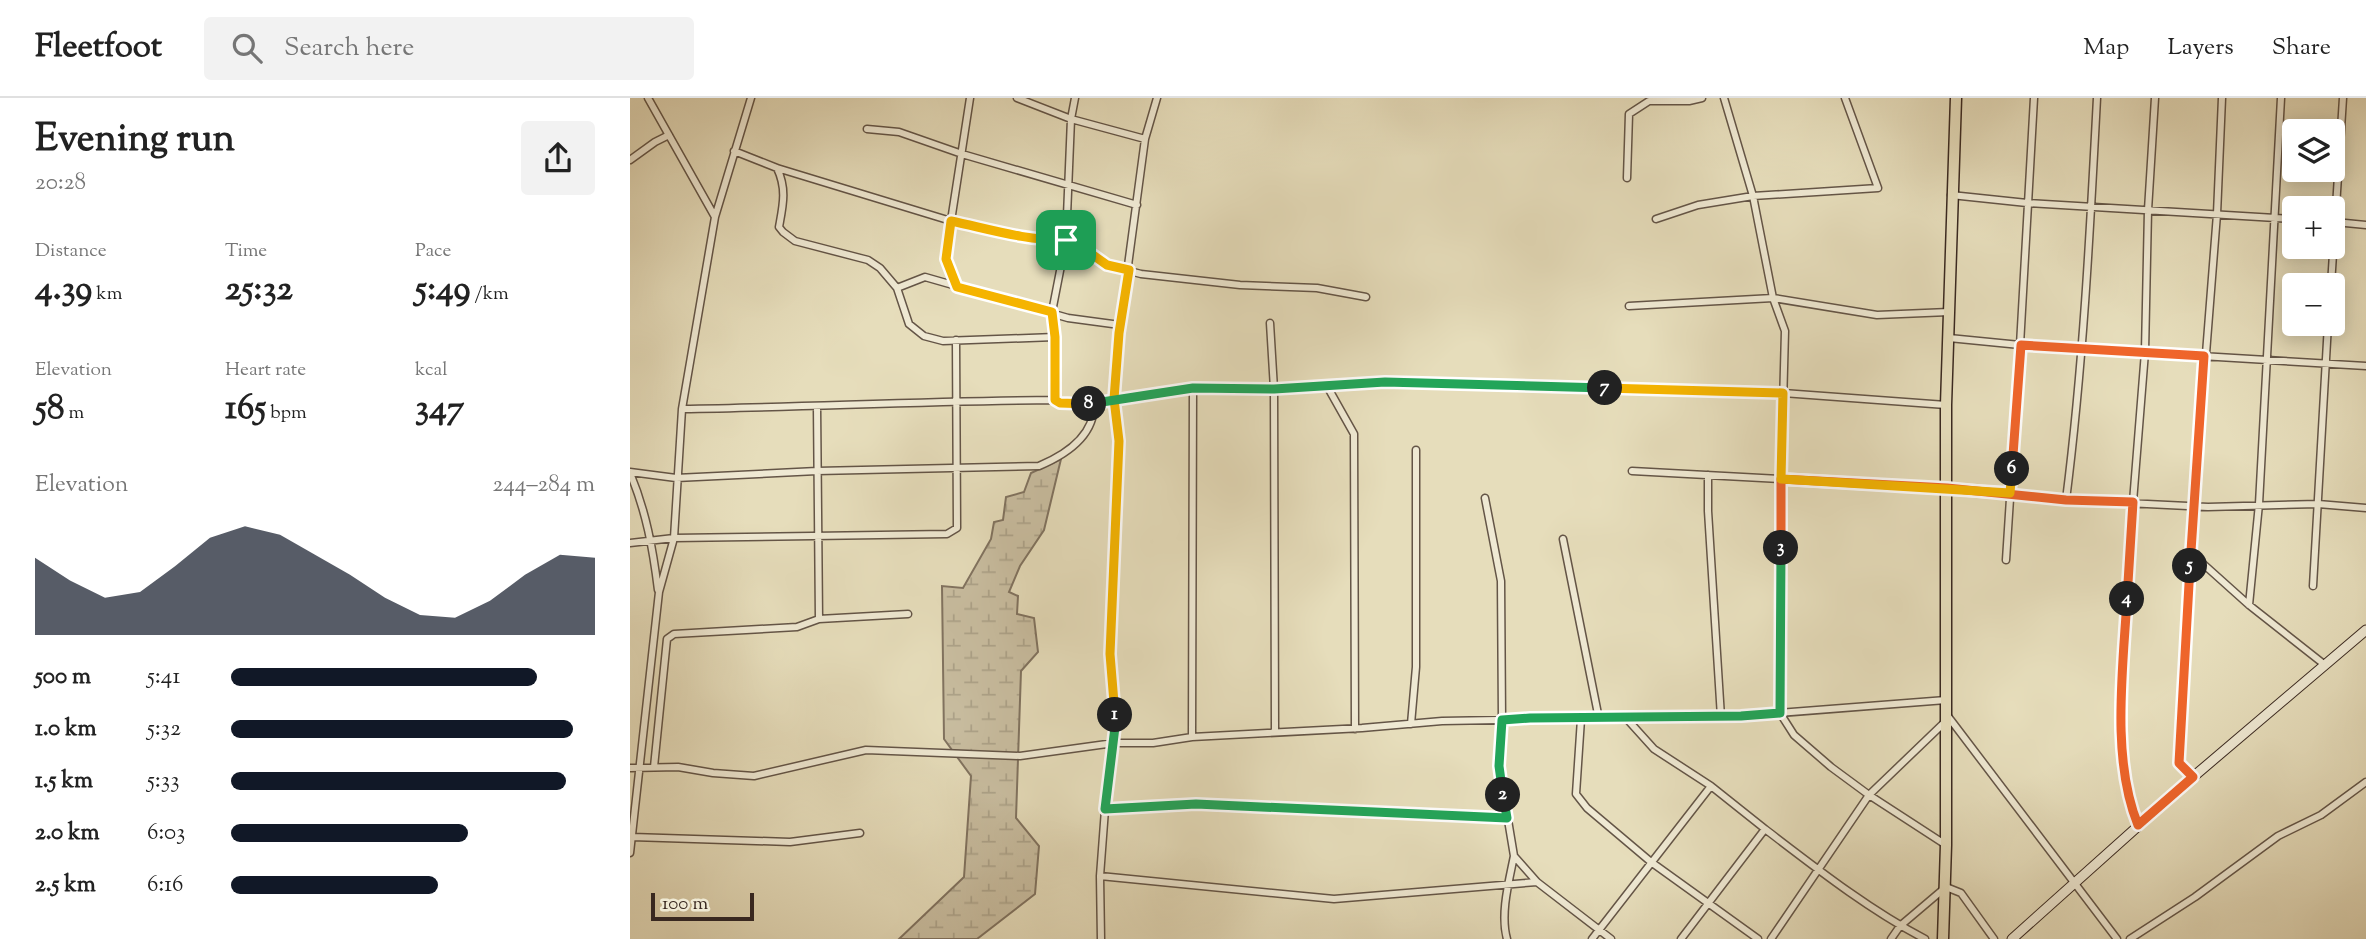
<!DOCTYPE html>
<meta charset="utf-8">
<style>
:root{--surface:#fff;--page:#f2f2f2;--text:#222;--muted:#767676;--line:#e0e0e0;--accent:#111827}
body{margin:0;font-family:"Sorts Mill Goudy",serif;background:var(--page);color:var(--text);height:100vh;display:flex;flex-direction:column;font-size:26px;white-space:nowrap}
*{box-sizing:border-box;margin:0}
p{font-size:23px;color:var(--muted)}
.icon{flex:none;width:38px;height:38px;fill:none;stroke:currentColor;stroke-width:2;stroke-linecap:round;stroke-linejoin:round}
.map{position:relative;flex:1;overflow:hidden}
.sheet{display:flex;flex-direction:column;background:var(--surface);width:630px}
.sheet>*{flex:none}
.buttons{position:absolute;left:1652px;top:21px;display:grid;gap:14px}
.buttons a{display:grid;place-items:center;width:63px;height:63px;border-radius:7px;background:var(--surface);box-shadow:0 4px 18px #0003;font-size:35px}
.scale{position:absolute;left:21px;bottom:18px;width:103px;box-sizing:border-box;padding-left:7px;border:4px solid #392820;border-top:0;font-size:19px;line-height:24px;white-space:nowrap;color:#392820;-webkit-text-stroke:5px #efe9d3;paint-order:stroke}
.pin{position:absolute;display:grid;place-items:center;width:60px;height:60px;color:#fff;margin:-30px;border-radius:14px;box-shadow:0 4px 10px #0006}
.km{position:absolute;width:35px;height:35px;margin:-18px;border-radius:50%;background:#222;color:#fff;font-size:19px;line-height:35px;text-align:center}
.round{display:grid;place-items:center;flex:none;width:74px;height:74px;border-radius:7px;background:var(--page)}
.overview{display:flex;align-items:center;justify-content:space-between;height:119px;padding:0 35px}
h1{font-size:38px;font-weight:700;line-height:52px}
.stats{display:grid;grid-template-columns:repeat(3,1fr);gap:10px;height:119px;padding:7px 35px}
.stats div{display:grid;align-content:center}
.stats b{font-size:35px;font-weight:700}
.stats small{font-size:19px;font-weight:400}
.stats p{font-size:19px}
.chart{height:196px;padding:14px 35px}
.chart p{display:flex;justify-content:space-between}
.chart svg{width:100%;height:126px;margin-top:7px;fill:var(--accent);opacity:.7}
ul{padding:0 35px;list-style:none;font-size:23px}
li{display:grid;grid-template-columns:112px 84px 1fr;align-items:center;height:52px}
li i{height:18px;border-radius:9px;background:var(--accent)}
header{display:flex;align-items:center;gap:42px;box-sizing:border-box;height:98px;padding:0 35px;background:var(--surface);border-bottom:2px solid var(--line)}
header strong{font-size:33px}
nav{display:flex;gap:38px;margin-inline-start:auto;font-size:24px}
.search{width:490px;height:63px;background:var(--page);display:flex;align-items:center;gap:18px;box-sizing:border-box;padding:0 24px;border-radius:7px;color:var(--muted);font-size:26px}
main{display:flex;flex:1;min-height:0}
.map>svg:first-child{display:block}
</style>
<header>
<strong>Fleetfoot</strong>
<div class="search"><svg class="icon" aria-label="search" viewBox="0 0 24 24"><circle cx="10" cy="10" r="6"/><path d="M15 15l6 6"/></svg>Search here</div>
<nav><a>Map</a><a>Layers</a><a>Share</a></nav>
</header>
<main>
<section class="sheet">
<div class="overview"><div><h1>Evening run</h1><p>20:28</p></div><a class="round"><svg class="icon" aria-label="share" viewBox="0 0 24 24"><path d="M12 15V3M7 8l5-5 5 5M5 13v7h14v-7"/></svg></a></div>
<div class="stats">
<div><p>Distance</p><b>4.39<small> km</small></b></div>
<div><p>Time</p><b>25:32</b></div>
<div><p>Pace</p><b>5:49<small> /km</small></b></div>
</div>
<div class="stats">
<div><p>Elevation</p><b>58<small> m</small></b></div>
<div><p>Heart rate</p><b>165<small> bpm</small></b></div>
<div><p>kcal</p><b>347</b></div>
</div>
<div class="chart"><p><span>Elevation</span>244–284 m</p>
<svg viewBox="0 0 160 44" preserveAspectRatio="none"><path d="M0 44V17L10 25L20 31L30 29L40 20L50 10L60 6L70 9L80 16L90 23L100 31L110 37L120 38L130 32L140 23L150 16L160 17V44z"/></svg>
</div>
<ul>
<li><b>500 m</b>5:41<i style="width:84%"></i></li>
<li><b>1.0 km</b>5:32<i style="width:94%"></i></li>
<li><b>1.5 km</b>5:33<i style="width:92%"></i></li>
<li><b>2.0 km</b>6:03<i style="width:65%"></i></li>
<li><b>2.5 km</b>6:16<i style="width:57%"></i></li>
</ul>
</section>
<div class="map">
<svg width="1736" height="841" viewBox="0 0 1736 841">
<defs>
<pattern id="wetland-marsh" width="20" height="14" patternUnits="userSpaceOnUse" patternTransform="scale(1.75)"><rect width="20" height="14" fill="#c9bea1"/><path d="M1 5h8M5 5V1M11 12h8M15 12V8" fill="none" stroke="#ada38a"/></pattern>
</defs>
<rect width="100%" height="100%" fill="#e6ddbb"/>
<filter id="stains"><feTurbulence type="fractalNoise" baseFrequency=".00286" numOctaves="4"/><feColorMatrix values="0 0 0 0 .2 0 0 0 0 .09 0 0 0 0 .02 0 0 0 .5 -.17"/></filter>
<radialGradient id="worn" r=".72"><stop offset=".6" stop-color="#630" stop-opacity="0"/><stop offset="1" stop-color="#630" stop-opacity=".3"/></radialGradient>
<!-- wetland -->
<path fill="url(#wetland-marsh)" stroke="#817360" stroke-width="2" d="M431,361L414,432L390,468L379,494L388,498L387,516L404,520L408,554L391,573L386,720L409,748L405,796L347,841H269L334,779L341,678L314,641L312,488L333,490L361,441L364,424L373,422L376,399L394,394L401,375Z"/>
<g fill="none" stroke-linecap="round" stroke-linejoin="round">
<!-- street casing -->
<g stroke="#645547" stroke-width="9">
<path id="street" d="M340,0L321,123L393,139L436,142L456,152L477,167L511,176L610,187L687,190L736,199
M387,0L441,21L515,41
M1094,0L1123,98L1143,200L1155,233L1151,381L1150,615L1164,637L1201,669L1239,697L1316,747
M237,31L269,34L332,56L507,107
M104,53L147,70C157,91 153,107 149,129L153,134L165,143L238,162L250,170L267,190L279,226L294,238L313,243L425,239
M0,62L25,44L39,37
M147,70L321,123L316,161L327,189
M997,80L999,16L1019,3H1059L1072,0
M1321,97L1397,105L1664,121
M85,119L121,0
M1026,121L1068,107L1123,98L1248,90L1215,0
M1705,124L1736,127
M1701,187L1713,0
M267,190L295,179L438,220L490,227
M999,208L1143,200L1247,217L1319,214
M640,225L644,291L645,634
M1319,240L1390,247L1736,268
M697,288L724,336L725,631
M425,302V239L422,214L436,142L441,21L445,0
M187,308L189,521L278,516
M52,311C176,309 301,303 425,302L430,305L464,307L484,301L563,290L644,291L755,284L1153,295L1316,307
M1002,373L1317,390L1436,402L1578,409L1688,406L1736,410
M0,374L46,380L187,373L409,368C435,357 464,338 464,307
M0,375C16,413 23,451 28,492
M1078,377V413L1091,619
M855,400L871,483L872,622L869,668L884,758L907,784L981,841
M1436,402C1453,269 1460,134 1467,0
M933,441L969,621
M0,445L44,440L317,436L327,430L326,242
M1561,455L1619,507L1695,567
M1376,462L1390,247L1404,0
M1683,488L1698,226
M1619,507L1629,406L1651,0
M1317,617L1487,841
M996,620L1024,651L1081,688L1135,731
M951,621L946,696L957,710L1021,764L1128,841
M781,626L786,569V352
M562,639L563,290
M24,669L37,541L44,536L167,529L189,521
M0,670L48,669L83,675L124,678L236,652L390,658L484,645H523L562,639L732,630L812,623L1111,618L1316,602
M1563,679L1549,665L1564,408L1587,116L1592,0
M475,711L566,706L877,720
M1508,727L1502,712L1493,666L1491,601L1503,404L1515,254L1518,112L1525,0
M2,739L160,744L230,735
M0,755L29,494L44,440L52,311L85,119L18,0
M470,778L704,801L907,784
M471,841L470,778L477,685L485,629L480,556L489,343L484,301L490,227L515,41L527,0
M877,841C870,816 879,783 884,758
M962,841L1081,688
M1051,841L1135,731C1186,770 1238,811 1295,841
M1141,841L1239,697L1316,623
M1261,841L1270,828L1316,789L1331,795L1364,841
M1500,841L1565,799L1648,738L1691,717L1736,684"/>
</g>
<!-- secondary casing -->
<g stroke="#392820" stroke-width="11">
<path id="secondary" d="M1382,841L1563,679L1736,532"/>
</g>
<!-- highway casing -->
<g stroke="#392820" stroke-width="13">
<path id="highway" d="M1313,841L1316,747V307L1326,0"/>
</g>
<!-- street -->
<use href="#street" stroke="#efe9d3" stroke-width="6"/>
<!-- secondary -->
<use href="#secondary" stroke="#efe9d3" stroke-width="9"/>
<!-- highway -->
<use href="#highway" stroke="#e6ddbb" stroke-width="10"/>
</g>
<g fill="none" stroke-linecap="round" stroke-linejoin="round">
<!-- split-1 casing -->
<g stroke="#fff" stroke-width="14">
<path id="split-1" d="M436,142L456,152L477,167L499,172L489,235L484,301L489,343L480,556L485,617"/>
</g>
<!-- split-2 casing -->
<g stroke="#fff" stroke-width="14">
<path id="split-2" d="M485,617V629L475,711L566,706L877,720L873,697"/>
</g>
<!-- split-3 casing -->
<g stroke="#fff" stroke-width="14">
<path id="split-3" d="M873,697L869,668L872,622L900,620L1111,618L1150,615L1151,450"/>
</g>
<!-- split-4 casing -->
<g stroke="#fff" stroke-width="14">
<path id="split-4" d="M1151,450V381L1317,390L1436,402L1503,404L1497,501"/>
</g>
<!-- split-5 casing -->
<g stroke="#fff" stroke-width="14">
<path id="split-5" d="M1497,501C1493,571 1481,661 1508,727L1563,679L1549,665L1560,468"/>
</g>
<!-- split-6 casing -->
<g stroke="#fff" stroke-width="14">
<path id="split-6" d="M1382,371L1391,247L1574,258L1560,468"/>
</g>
<!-- split-7 casing -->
<g stroke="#fff" stroke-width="14">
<path id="split-7" d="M975,290L1153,295L1151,381L1380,395L1382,371"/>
</g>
<!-- split-8 casing -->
<g stroke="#fff" stroke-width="14">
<path id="split-8" d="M459,306L563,290L644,291L755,284L975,290"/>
</g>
<!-- split-9 casing -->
<g stroke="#fff" stroke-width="14">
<path id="split-9" d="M436,142C397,143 359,131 321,123L316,161L327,189L422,214L425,239V302L430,305L459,306"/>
</g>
<!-- split-1 -->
<use href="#split-1" stroke="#f5b400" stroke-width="9"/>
<!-- split-2 -->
<use href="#split-2" stroke="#22a559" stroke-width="9"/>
<!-- split-3 -->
<use href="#split-3" stroke="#22a559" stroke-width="9"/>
<!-- split-4 -->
<use href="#split-4" stroke="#f0652b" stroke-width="9"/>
<!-- split-5 -->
<use href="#split-5" stroke="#f0652b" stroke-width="9"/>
<!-- split-6 -->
<use href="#split-6" stroke="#f0652b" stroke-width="9"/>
<!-- split-7 -->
<use href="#split-7" stroke="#f5b400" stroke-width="9"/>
<!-- split-8 -->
<use href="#split-8" stroke="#22a559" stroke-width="9"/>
<!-- split-9 -->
<use href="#split-9" stroke="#f5b400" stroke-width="9"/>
</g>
<rect width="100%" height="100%" filter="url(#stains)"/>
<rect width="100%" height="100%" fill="url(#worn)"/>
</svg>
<div class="buttons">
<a><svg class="icon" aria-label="layers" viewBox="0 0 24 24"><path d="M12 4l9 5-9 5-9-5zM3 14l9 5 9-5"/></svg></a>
<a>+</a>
<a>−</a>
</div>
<div class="scale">100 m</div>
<div class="pin" style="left:436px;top:142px;background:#1e9e55"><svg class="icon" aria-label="arrive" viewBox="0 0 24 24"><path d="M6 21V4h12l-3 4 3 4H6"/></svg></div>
<b class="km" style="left:485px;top:617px">1</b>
<b class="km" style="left:873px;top:697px">2</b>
<b class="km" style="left:1151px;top:450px">3</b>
<b class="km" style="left:1497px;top:501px">4</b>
<b class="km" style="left:1560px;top:468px">5</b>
<b class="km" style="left:1382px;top:371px">6</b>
<b class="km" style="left:975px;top:290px">7</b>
<b class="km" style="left:459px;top:306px">8</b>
</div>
</main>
